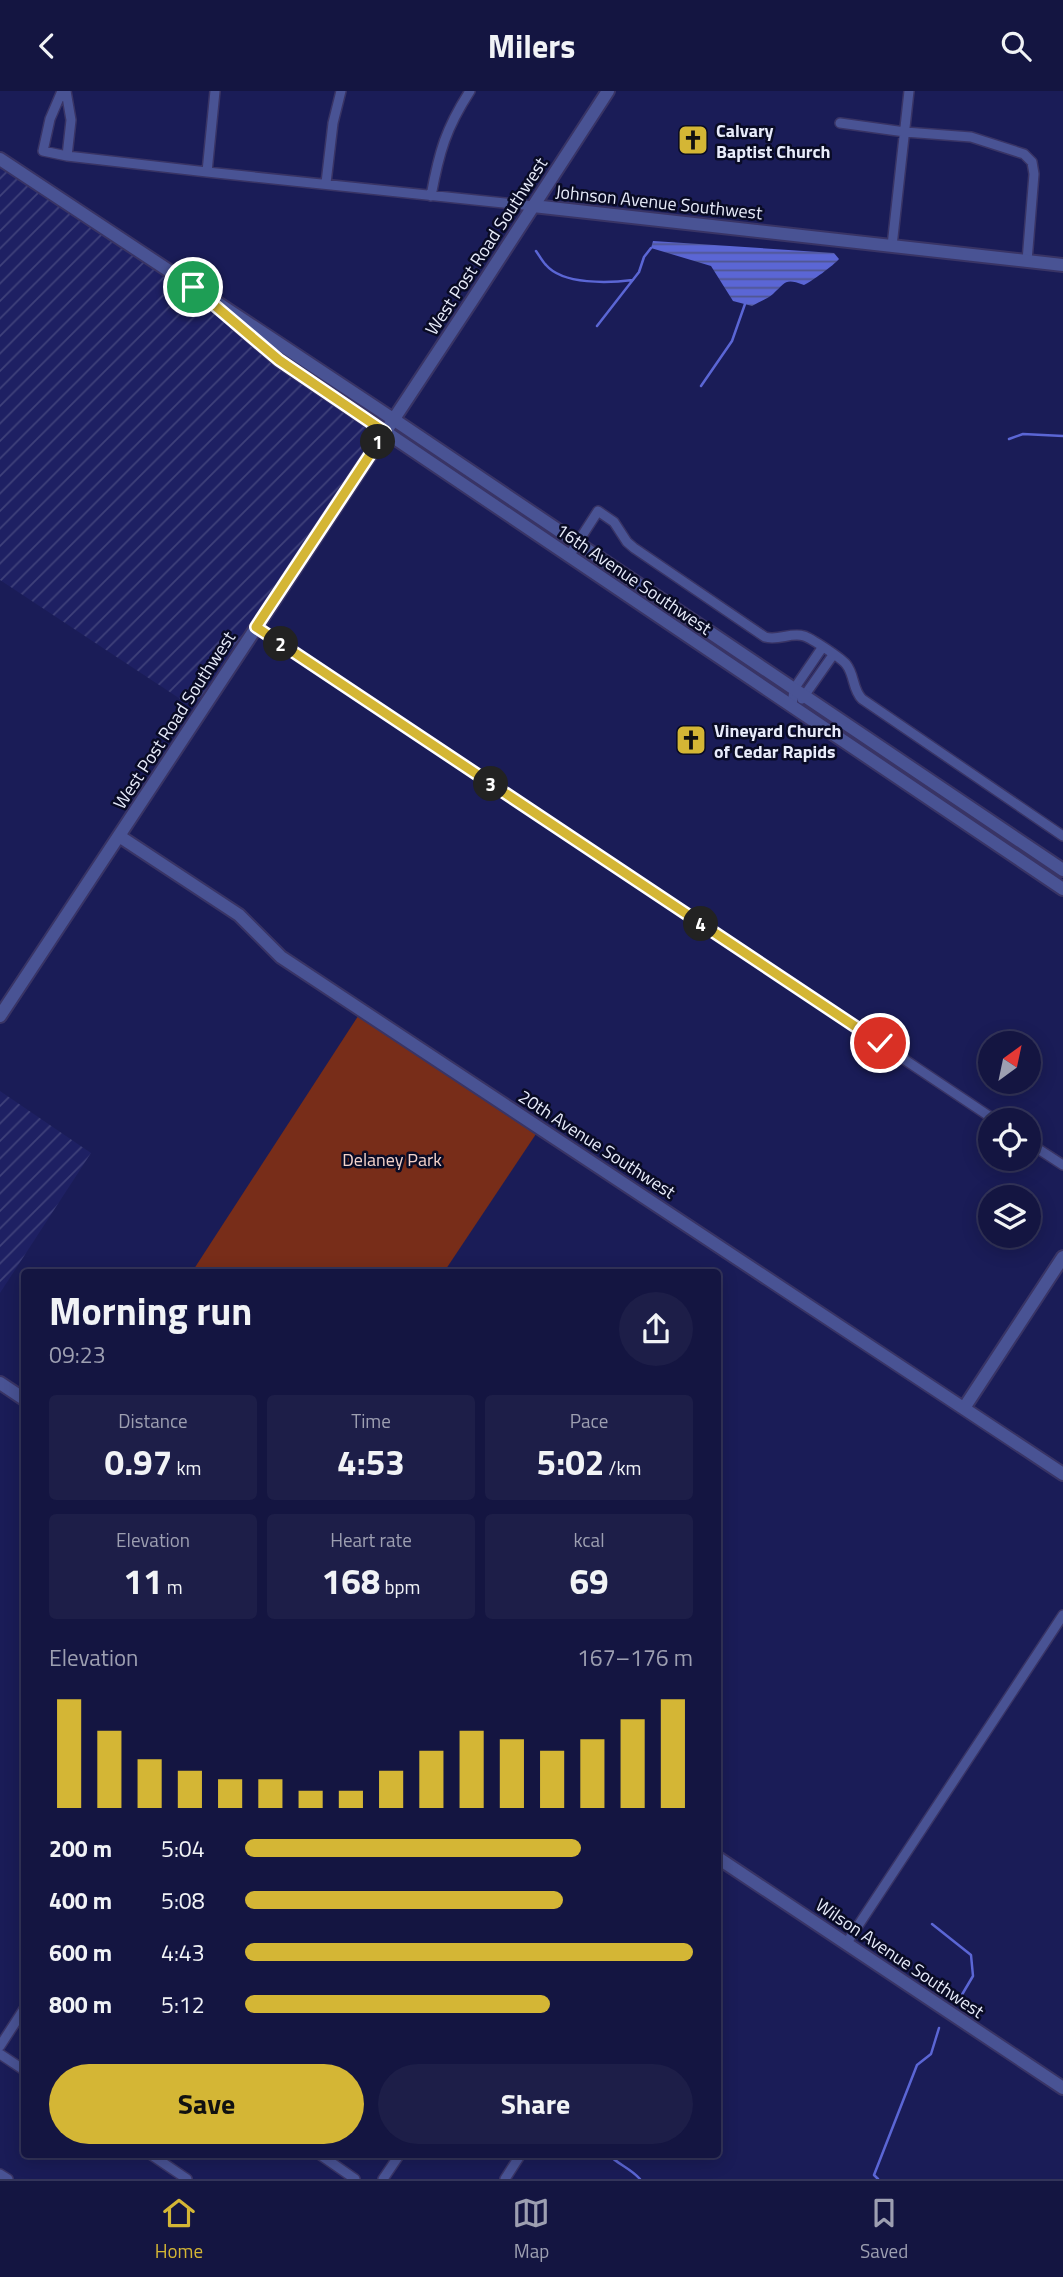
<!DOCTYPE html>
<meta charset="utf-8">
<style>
:root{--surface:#141541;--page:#1d1e48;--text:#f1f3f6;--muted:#9d9fb1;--line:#33345a;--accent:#d4b635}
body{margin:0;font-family:"Titillium Web",sans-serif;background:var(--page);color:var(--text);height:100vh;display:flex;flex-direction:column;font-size:26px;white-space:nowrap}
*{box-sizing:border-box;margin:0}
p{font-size:23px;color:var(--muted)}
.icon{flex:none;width:38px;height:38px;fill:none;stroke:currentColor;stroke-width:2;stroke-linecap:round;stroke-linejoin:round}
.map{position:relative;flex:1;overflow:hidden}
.panel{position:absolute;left:21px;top:1178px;width:700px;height:889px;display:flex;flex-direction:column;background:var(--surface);border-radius:7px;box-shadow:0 4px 18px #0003,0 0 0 2px var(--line)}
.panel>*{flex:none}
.needle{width:46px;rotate:33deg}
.controls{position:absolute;left:978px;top:940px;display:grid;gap:14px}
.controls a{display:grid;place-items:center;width:63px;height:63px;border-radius:50%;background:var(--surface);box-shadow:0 4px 18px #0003,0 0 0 2px var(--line);font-size:35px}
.pin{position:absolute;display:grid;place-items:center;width:60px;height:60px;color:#fff;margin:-30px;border:4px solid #fff;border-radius:50%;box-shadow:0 2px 7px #0007}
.km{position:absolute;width:35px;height:35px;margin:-18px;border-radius:50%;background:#222;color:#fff;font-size:19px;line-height:35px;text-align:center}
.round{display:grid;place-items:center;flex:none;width:74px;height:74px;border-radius:37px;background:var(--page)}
.overview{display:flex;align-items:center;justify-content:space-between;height:119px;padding:0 28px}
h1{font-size:38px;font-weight:700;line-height:52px}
.metrics{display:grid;grid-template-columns:repeat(3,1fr);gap:10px;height:119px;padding:7px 28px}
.metrics div{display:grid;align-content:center;border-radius:7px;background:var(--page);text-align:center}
.metrics b{font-size:35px;font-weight:700}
.metrics small{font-size:19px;font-weight:400}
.metrics p{font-size:19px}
.chart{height:196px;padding:14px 28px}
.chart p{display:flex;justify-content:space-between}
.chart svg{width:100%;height:126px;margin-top:7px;stroke:var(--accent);stroke-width:6}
.action{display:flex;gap:14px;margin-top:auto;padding:14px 28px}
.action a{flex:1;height:80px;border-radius:42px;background:var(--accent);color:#111;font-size:28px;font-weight:700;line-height:80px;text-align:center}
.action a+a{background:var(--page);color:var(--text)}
ul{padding:0 28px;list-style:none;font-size:23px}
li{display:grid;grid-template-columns:112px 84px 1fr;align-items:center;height:52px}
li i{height:18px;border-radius:9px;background:var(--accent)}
header{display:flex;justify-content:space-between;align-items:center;height:91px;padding:0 28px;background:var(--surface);font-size:32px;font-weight:700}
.tabs{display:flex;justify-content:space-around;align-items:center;height:98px;border-top:2px solid var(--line);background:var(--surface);font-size:19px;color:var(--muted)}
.tabs a{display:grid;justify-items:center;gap:4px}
.tabs .on{color:var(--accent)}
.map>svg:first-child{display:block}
</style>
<header><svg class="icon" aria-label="back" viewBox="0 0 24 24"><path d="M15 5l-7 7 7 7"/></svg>Milers<svg class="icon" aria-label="search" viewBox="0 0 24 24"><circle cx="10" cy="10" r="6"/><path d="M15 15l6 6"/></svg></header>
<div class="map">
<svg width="1063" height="2088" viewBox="0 0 1063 2088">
<defs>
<pattern id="industrial-furrows" width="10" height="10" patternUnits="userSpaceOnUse" patternTransform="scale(1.75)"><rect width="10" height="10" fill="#1e2063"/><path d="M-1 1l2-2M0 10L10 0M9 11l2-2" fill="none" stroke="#3f417a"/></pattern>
<pattern id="water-rules" width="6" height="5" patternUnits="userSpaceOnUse" patternTransform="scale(1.75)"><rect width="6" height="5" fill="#5b66d5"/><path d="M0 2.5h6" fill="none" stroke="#505690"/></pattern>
</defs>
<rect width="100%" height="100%" fill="#1a1c57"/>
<!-- industrial -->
<path fill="url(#industrial-furrows)" d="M0,68L393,328L200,621L0,489Z
M0,1000L91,1062L0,1202Z"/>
<!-- park -->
<path fill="#782d19" d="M362,919L540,1037L444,1181H192Z"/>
<!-- water -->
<path fill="url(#water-rules)" d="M653,150L834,162L839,168C834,174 811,191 804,194C785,187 786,191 773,203C767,208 759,211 752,215L733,210L711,175L651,157Z"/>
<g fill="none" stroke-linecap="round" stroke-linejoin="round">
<!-- stream -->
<path stroke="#5b66d5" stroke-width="2.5" d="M536,160C539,164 542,170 546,174C563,194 609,192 633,189
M597,235L639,181L644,166L651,157
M701,295L732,250L745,213
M1009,348L1023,343L1063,345
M932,1833L971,1864L973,1885L960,1907
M601,2063L603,2066L609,2064C619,2074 630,2077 640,2088
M878,2088L874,2084L917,1974L931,1963L939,1937"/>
<!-- street casing -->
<g stroke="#393465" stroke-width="12">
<path id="street" d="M62,0L50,28L43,60L67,65L207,81L533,115
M66,0L71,29L67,65
M840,32L905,41L971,46L1024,63L1032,71L1034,83L1027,170
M207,81L215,0
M326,92L333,32L341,0
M431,105C439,61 446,37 470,0
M892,155L909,0
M569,465L598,420L614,431L627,451L634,457L765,546C778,550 791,541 804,545C811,547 841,567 846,573C855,584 852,598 862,608L1063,745
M256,536L995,1029
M802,608L833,564
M792,615L794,598L822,557
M1029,1052L1063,1074
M846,1853L1063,1524
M0,1955L24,1918
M0,1963L24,1979
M150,2063L187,2088
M319,2063L355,2088
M0,2083L8,2088
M383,2088L400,2063
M505,2088L521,2063"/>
</g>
<!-- secondary casing -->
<g stroke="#393465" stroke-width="16">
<path id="secondary" d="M0,68L393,328L1063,779
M533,115L1063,174
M237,233L279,269L1063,798
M119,745L239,824L281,866L1063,1383
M0,925L473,208L608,0
M0,1292L24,1308
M964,1317L1063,1166
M718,1767L1063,1997"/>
</g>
<!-- street -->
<use href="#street" stroke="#495394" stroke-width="9"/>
<!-- secondary -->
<use href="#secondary" stroke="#495394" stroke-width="12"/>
</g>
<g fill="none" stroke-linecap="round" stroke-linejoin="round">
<!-- route casing -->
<g stroke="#fff" stroke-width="14">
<path id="route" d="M193,196L279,269L385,341L256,536L880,952"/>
</g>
<!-- route -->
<use href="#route" stroke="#d4b635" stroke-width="9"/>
</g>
<!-- icons -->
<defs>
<g id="church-square" transform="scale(1.575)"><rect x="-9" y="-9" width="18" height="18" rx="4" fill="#d4b635" stroke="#090b25"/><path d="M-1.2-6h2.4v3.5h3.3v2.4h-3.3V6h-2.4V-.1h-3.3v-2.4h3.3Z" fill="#111"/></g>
</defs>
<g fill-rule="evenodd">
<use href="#church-square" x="693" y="49"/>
<use href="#church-square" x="691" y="649"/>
</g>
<g text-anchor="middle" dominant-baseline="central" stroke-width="5" stroke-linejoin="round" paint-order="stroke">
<!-- poi labels -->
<g font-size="18" font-weight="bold" fill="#e7ebfa" stroke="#090b25" text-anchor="start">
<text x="716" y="39">Calvary<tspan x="716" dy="21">Baptist Church</tspan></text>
<text x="714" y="639">Vineyard Church<tspan x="714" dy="21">of Cedar Rapids</tspan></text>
</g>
<!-- street labels -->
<g font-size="18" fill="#e7ebfa" stroke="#090b25">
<text transform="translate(659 111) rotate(6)">Johnson Avenue Southwest</text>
<text transform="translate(486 155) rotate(-57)">West Post Road Southwest</text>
<text transform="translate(634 488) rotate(34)">16th Avenue Southwest</text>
<text transform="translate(174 629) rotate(-57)">West Post Road Southwest</text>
<text transform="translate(597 1053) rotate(33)">20th Avenue Southwest</text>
<text transform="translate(900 1867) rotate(34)">Wilson Avenue Southwest</text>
</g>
<!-- park labels -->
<g font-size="18" fill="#f5d3ca" stroke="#090b25">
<text x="392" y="1068">Delaney Park</text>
</g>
</g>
</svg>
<div class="controls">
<a><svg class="needle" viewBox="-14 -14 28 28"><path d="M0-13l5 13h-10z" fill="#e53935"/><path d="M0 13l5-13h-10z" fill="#9d9fb1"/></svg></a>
<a><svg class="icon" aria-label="locate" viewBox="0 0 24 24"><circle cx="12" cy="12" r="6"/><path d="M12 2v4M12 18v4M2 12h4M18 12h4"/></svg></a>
<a><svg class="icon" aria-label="layers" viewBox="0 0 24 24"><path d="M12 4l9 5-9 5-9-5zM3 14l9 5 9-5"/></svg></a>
</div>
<div class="pin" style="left:193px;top:196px;background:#1e9e55"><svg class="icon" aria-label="arrive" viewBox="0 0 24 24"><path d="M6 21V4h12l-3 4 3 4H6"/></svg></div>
<div class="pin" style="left:880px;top:952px;background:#d93025"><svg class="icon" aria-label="check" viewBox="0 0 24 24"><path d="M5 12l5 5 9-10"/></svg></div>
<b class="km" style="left:378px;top:351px">1</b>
<b class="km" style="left:281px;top:553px">2</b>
<b class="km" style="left:491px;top:693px">3</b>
<b class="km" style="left:701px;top:833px">4</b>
<section class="panel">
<div class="overview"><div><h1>Morning run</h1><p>09:23</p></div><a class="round"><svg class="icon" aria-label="share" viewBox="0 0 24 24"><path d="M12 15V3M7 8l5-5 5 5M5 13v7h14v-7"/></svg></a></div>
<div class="metrics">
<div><p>Distance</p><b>0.97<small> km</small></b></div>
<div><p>Time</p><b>4:53</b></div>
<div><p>Pace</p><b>5:02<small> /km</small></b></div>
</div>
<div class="metrics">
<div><p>Elevation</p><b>11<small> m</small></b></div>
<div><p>Heart rate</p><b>168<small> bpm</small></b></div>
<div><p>kcal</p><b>69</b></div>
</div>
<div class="chart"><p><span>Elevation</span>167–176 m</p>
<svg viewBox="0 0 160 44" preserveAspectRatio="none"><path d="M5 44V6M15 44V17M25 44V27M35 44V31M45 44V34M55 44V34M65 44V38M75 44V38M85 44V31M95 44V24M105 44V17M115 44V20M125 44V24M135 44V20M145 44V13M155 44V6"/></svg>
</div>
<ul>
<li><b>200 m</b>5:04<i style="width:75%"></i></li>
<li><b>400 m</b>5:08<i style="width:71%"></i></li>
<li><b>600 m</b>4:43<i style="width:100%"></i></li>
<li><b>800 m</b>5:12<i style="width:68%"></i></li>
</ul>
<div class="action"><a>Save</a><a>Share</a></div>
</section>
</div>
<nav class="tabs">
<a class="on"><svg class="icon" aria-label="home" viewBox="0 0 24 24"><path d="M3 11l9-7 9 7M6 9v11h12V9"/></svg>Home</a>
<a><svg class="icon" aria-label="map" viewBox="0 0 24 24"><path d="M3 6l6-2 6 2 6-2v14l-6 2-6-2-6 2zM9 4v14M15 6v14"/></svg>Map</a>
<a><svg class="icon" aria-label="saved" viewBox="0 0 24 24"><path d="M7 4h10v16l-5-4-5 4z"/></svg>Saved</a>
</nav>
